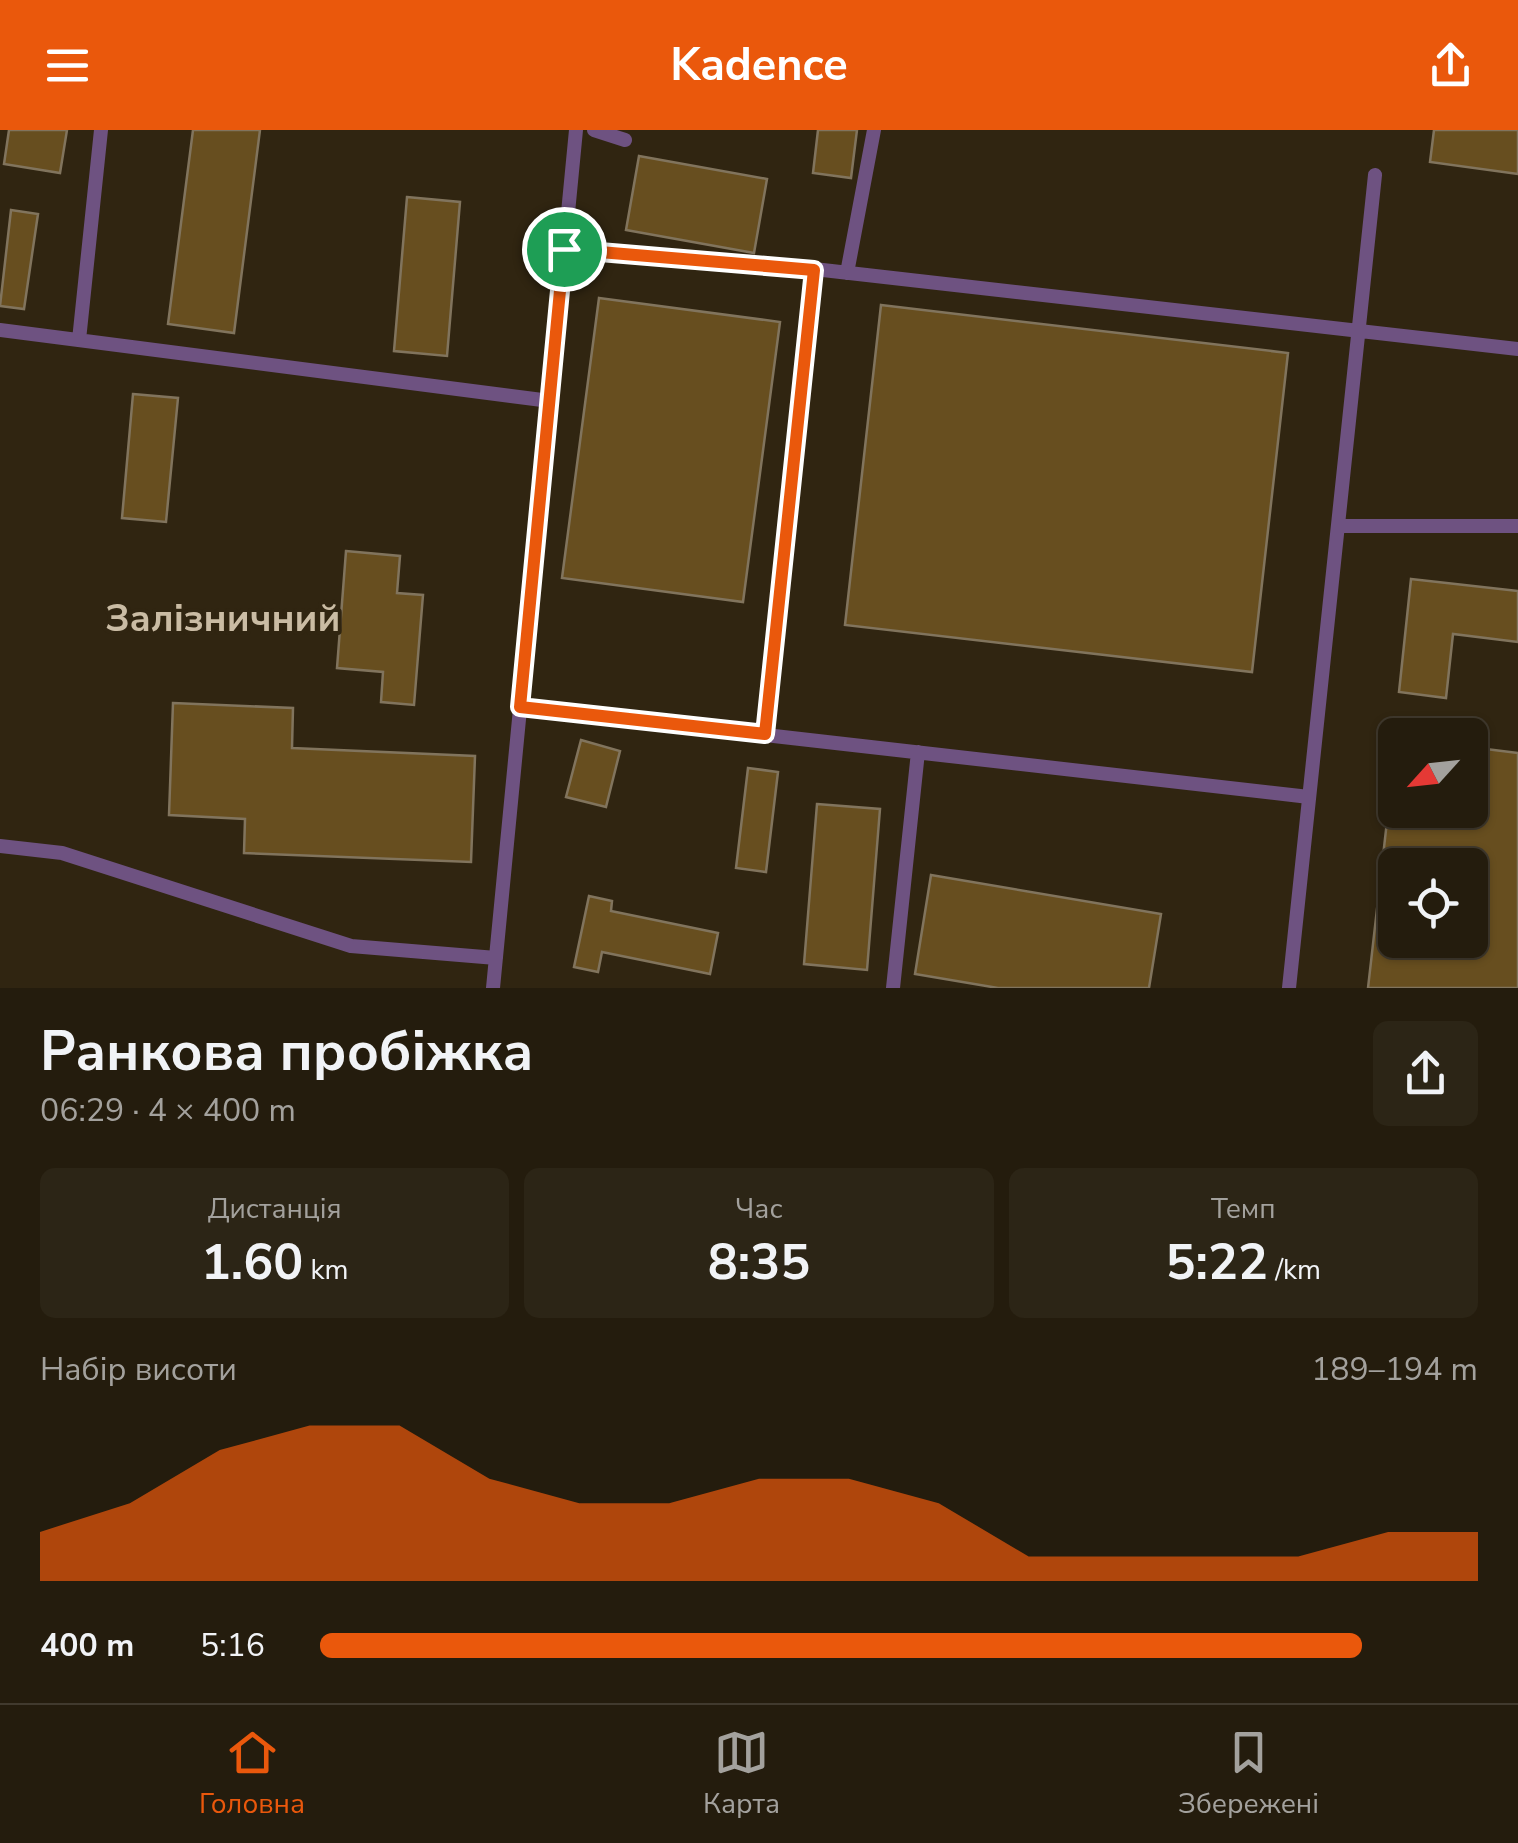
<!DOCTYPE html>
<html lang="uk">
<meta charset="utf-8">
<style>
:root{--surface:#241c0d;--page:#2c2516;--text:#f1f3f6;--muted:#a3a19d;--line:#413a2e;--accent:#ea580c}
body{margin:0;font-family:"Nunito Sans",sans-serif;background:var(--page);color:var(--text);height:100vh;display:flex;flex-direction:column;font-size:38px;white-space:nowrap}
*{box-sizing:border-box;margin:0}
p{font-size:32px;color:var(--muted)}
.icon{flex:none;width:55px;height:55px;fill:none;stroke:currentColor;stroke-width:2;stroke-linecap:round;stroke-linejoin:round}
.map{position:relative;height:858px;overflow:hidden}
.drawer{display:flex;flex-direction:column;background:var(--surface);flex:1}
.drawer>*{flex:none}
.needle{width:65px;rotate:243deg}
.tools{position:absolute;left:1378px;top:588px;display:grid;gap:20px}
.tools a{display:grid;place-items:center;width:110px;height:110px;border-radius:15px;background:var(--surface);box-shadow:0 2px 8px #0004,0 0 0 2px var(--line);font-size:50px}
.pin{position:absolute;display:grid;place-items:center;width:85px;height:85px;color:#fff;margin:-42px;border:5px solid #fff;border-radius:50%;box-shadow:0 2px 10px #0007}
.round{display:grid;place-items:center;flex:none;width:105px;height:105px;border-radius:15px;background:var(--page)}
.headline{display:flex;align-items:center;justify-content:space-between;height:170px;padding:0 40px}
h1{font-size:55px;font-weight:700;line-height:75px}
.metrics{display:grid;grid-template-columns:repeat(3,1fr);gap:15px;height:170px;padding:10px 40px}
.metrics div{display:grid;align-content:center;border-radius:15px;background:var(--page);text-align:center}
.metrics b{font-size:50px;font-weight:700}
.metrics small{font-size:28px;font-weight:400}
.metrics p{font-size:28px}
.chart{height:280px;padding:20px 40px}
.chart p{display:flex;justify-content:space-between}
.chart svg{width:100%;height:180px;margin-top:10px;fill:var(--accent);opacity:.7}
ul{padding:0 40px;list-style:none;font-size:32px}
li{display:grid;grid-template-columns:160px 120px 1fr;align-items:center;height:75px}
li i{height:25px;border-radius:12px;background:var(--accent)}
header{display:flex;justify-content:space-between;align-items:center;height:130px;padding:0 40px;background:var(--accent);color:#fff;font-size:45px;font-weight:700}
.menu{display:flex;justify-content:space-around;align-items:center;height:140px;border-top:2px solid var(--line);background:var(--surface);font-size:28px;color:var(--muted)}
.menu a{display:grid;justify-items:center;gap:5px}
.menu .on{color:var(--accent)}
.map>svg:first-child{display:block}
</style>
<header><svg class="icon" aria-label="menu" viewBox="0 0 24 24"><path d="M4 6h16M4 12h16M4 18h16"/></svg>Kadence<svg class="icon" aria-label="share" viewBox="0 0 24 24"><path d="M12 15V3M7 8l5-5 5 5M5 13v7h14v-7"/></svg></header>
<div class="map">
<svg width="1518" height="858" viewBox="0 0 1518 858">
<rect width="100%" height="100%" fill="#302511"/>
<!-- building -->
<path fill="#674e1f" stroke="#81745d" stroke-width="2.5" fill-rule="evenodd" d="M9,0H67L60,43L4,34Z
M193,0H260L234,203L168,194Z
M818,0H857L851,48L813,43Z
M1434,0H1518V44L1430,32Z
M639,26L767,49L754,123L626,100Z
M407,67L460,72L447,226L394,221Z
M11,80L38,84L24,179L0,176Z
M599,168L780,192L743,472L562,448Z
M881,175L1288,223L1252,542L845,495Z
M133,264L178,268L166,392L122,388Z
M346,421L400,426L397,463L423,465L414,575L381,572L383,542L337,538Z
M1411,449L1518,461V512L1453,504L1446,568L1399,562Z
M173,573L293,578L292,618L475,626L471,732L244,723L245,689L169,685Z
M581,610L620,621L606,677L566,667Z
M1470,617L1518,623V858H1368L1395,621V680H1470ZM1395,735H1470V810H1395Z
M748,638L778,642L766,742L736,738Z
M817,674L880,679L867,840L804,834Z
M931,745L1161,784L1149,858H998L915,844Z
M589,766L612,771L611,781L718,803L710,844L602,822L598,842L574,837Z"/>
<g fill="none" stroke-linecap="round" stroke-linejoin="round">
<!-- lane -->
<path stroke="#6e5281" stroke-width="14" d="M594,0L625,10
M564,119L814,139L1518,219
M847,143L874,0
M0,200L550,271
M79,210L101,0
M1338,396H1518
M520,577L1309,667
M765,604L814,139
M0,716L62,723L351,816L496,828
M493,858L576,0
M893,858L918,622
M1289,858L1375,45"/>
</g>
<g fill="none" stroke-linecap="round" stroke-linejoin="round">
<!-- route casing -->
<g stroke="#fff" stroke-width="20">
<path id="route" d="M564,119L814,140L765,604L520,577Z"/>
</g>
<!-- route -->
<use href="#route" stroke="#ea580c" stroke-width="12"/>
</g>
<g text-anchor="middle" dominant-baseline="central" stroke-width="8" stroke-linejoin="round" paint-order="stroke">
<!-- quarter labels -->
<g font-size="38" font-weight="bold" fill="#cabca4" stroke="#302511">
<text x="223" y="488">Залізничний</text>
</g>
</g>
</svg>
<div class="tools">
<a><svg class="needle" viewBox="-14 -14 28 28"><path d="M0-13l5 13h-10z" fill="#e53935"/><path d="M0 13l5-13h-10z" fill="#a3a19d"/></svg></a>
<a><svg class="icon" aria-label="locate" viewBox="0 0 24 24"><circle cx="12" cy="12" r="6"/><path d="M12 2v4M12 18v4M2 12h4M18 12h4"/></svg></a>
</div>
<div class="pin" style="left:564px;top:119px;background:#1e9e55"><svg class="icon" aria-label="arrive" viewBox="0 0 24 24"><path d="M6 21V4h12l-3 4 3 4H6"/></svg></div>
</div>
<section class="drawer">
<div class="headline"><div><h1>Ранкова пробіжка</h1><p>06:29 · 4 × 400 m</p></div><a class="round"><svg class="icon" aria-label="share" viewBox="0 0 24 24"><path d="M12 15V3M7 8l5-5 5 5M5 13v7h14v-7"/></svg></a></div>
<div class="metrics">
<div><p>Дистанція</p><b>1.60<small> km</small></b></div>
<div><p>Час</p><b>8:35</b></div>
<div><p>Темп</p><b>5:22<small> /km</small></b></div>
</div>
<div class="chart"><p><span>Набір висоти</span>189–194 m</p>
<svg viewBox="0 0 160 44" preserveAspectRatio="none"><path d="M0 44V32L10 25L20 12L30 6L40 6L50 19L60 25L70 25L80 19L90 19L100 25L110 38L120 38L130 38L140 38L150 32L160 32V44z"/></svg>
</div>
<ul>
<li><b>400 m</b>5:16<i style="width:90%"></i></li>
</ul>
</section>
<nav class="menu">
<a class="on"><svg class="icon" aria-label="home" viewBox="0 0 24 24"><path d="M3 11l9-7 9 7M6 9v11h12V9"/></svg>Головна</a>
<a><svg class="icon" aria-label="map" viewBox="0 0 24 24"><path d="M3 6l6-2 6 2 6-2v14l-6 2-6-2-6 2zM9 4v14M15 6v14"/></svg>Карта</a>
<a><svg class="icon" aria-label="saved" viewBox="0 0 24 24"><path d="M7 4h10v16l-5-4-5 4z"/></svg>Збережені</a>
</nav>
